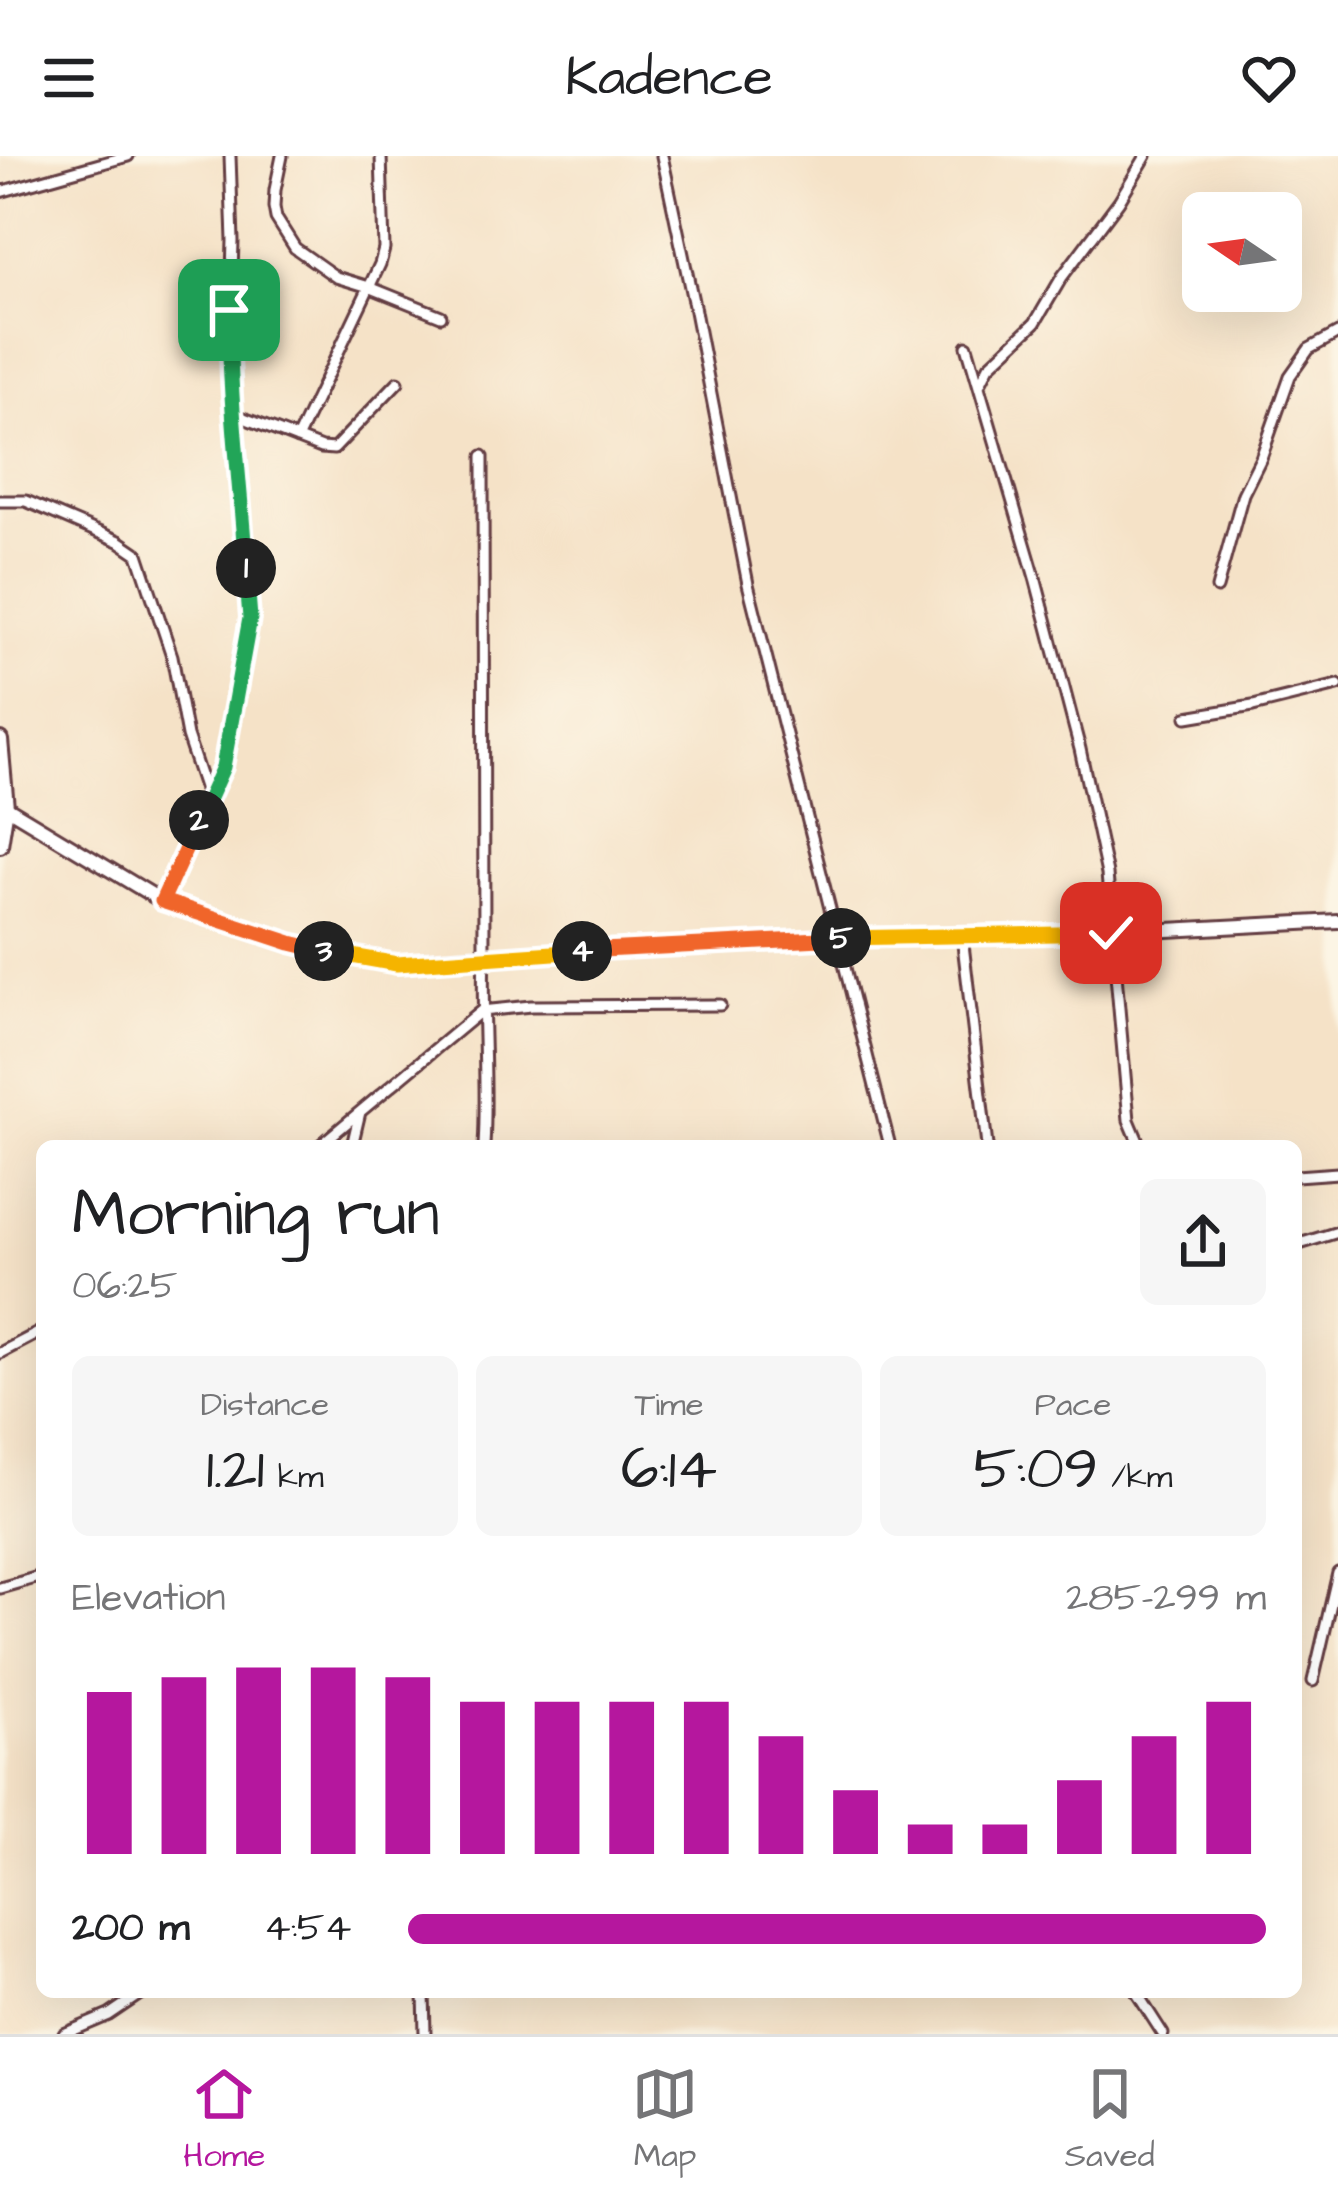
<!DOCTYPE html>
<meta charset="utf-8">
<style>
:root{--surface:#fff;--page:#f6f6f6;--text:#202124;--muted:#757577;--line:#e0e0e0;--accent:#b5179e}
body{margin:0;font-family:"Architects Daughter",sans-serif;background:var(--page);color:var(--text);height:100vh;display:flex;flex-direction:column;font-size:45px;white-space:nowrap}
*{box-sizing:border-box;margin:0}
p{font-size:39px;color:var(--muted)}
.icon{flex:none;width:66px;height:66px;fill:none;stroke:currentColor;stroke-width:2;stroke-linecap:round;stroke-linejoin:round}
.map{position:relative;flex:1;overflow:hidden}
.panel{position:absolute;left:36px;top:984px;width:1266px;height:858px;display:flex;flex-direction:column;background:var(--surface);border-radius:18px;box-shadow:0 12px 48px #0002}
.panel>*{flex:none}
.needle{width:78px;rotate:283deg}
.buttons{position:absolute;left:1182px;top:36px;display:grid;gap:24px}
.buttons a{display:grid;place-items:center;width:120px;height:120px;border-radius:18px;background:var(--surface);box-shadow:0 12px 48px #0002;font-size:60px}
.pin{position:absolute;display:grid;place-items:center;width:102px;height:102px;color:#fff;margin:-51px;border-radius:24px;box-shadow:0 6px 18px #0006}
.km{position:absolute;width:60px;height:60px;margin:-30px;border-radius:50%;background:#222;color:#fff;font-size:33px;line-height:60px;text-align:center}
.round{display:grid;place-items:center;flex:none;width:126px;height:126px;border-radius:18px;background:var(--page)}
.headline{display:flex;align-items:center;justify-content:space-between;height:204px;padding:0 36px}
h1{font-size:66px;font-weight:600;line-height:90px}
.metrics{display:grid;grid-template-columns:repeat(3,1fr);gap:18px;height:204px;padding:12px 36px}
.metrics div{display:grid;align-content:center;border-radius:18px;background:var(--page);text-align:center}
.metrics b{font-size:60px;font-weight:600}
.metrics small{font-size:33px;font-weight:400}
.metrics p{font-size:33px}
.chart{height:336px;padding:24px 36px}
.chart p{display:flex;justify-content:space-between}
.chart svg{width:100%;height:216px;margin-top:12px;stroke:var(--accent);stroke-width:6}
ul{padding:0 36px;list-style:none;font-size:39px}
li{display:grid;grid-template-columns:192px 144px 1fr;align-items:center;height:90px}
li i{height:30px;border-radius:15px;background:var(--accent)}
header{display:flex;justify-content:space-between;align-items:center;height:156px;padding:0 36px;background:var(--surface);font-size:54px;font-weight:600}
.menu{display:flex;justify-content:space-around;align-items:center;height:168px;border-top:3px solid var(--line);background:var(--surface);font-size:33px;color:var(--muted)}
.menu a{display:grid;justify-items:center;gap:6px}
.menu .selected{color:var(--accent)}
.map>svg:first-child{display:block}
</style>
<header><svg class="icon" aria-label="menu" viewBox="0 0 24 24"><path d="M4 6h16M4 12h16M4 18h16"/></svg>Kadence<svg class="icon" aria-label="heart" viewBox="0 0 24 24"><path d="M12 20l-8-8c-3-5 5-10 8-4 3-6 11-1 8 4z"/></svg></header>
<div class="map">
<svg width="1338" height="1878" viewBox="0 0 1338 1878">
<rect width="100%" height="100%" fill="#fcf5e5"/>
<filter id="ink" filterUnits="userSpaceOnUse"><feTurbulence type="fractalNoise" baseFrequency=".00833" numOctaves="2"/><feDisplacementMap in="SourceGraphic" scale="24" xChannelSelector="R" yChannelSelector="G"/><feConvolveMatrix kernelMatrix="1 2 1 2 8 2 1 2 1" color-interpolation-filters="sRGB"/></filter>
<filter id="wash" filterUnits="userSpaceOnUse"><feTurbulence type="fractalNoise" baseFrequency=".004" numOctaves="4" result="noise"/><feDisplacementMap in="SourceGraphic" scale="48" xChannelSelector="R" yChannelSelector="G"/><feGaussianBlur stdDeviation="2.7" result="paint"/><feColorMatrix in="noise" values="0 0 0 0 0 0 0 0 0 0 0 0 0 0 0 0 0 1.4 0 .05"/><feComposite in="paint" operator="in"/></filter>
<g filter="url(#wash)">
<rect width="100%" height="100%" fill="#f5e2c7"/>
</g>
<g filter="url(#ink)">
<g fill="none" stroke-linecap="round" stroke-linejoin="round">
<!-- minor casing -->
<g stroke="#643c42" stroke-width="15">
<path id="minor" d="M282,0L275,34L274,51L276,62L295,92L336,121L369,131L441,160
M662,0L694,150L748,428L890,990
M0,36L128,0
M967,190L1036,425L1080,593L1107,718L1129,964L1140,990
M979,230L989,210L1035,167L1062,121L1119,45L1146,0
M231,257L321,292L334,293L398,226
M297,283L380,108L384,93L381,0
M483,300L484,800C481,864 488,926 484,990
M0,345H26L119,385L138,398L172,500L187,580L208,643
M1217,432L1243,338L1261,302L1290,220L1309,193L1338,177
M1187,561L1253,550L1338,529
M162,745L223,611L250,462L229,213L233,85L230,0
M962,780L987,990
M319,990L481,855L531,850L720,849
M352,990L360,956
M1296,1020L1338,1017
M1296,1089L1338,1076
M0,1197L42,1175
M0,1432L42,1420
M1313,1525L1338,1417
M424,1836L425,1878
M1136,1836L1163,1878
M64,1878L109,1859L143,1836"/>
</g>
<!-- tertiary casing -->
<g stroke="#643c42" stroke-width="18">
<path id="tertiary" d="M1,648L162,745L291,787L397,807L484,800L803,783L1111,777L1338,765"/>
</g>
<!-- secondary casing -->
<g stroke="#643c42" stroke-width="20">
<path id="secondary" d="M0,584L6,651L0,689"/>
</g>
<!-- minor -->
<use href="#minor" stroke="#fff" stroke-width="9"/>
<!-- tertiary -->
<use href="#tertiary" stroke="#fff" stroke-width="12"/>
<!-- secondary -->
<use href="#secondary" stroke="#fff" stroke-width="14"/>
</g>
</g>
<g fill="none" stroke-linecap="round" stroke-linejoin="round" filter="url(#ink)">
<!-- split-1 casing -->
<g stroke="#fff" stroke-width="24">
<path id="split-1" d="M229,154C229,241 240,326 246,412"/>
</g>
<!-- split-2 casing -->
<g stroke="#fff" stroke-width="24">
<path id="split-2" d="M199,664L223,611L250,462L246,412"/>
</g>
<!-- split-3 casing -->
<g stroke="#fff" stroke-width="24">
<path id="split-3" d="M199,664L162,745L291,787L324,795"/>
</g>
<!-- split-4 casing -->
<g stroke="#fff" stroke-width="24">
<path id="split-4" d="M324,795L397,808L582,795"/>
</g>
<!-- split-5 casing -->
<g stroke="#fff" stroke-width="24">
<path id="split-5" d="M582,795L841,782"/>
</g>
<!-- split-6 casing -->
<g stroke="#fff" stroke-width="24">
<path id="split-6" d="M841,782L1111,777"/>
</g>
<!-- split-1 -->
<use href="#split-1" stroke="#22a559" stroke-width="15"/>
<!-- split-2 -->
<use href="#split-2" stroke="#22a559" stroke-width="15"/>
<!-- split-3 -->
<use href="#split-3" stroke="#f0652b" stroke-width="15"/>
<!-- split-4 -->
<use href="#split-4" stroke="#f5b400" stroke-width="15"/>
<!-- split-5 -->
<use href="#split-5" stroke="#f0652b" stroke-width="15"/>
<!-- split-6 -->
<use href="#split-6" stroke="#f5b400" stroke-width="15"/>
</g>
</svg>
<div class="buttons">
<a><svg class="needle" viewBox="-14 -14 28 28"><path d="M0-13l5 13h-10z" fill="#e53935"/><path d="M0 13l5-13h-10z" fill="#757577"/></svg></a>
</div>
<div class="pin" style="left:229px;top:154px;background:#1e9e55"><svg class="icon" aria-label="arrive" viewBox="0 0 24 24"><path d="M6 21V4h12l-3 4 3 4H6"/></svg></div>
<div class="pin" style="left:1111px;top:777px;background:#d93025"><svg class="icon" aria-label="check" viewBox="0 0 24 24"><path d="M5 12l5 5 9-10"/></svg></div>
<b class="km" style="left:246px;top:412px">1</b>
<b class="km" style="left:199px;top:664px">2</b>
<b class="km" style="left:324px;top:795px">3</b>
<b class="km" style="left:582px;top:795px">4</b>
<b class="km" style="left:841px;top:782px">5</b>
<section class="panel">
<div class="headline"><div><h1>Morning run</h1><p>06:25</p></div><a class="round"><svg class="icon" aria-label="share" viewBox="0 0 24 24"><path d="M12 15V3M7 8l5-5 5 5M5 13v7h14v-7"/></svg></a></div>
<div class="metrics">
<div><p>Distance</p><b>1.21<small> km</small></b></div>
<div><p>Time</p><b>6:14</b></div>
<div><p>Pace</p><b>5:09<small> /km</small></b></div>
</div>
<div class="chart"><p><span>Elevation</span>285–299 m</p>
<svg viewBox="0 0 160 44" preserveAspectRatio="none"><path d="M5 44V11M15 44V8M25 44V6M35 44V6M45 44V8M55 44V13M65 44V13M75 44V13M85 44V13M95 44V20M105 44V31M115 44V38M125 44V38M135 44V29M145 44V20M155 44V13"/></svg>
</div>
<ul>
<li><b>200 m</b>4:54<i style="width:100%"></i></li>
</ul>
</section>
</div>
<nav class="menu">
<a class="selected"><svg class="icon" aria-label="home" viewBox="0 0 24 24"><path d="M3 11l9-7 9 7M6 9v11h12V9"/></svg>Home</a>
<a><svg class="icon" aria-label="map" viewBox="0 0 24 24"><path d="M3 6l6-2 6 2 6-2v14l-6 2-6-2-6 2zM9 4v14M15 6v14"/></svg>Map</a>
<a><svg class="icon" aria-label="saved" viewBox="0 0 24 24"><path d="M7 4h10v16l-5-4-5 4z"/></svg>Saved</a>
</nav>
